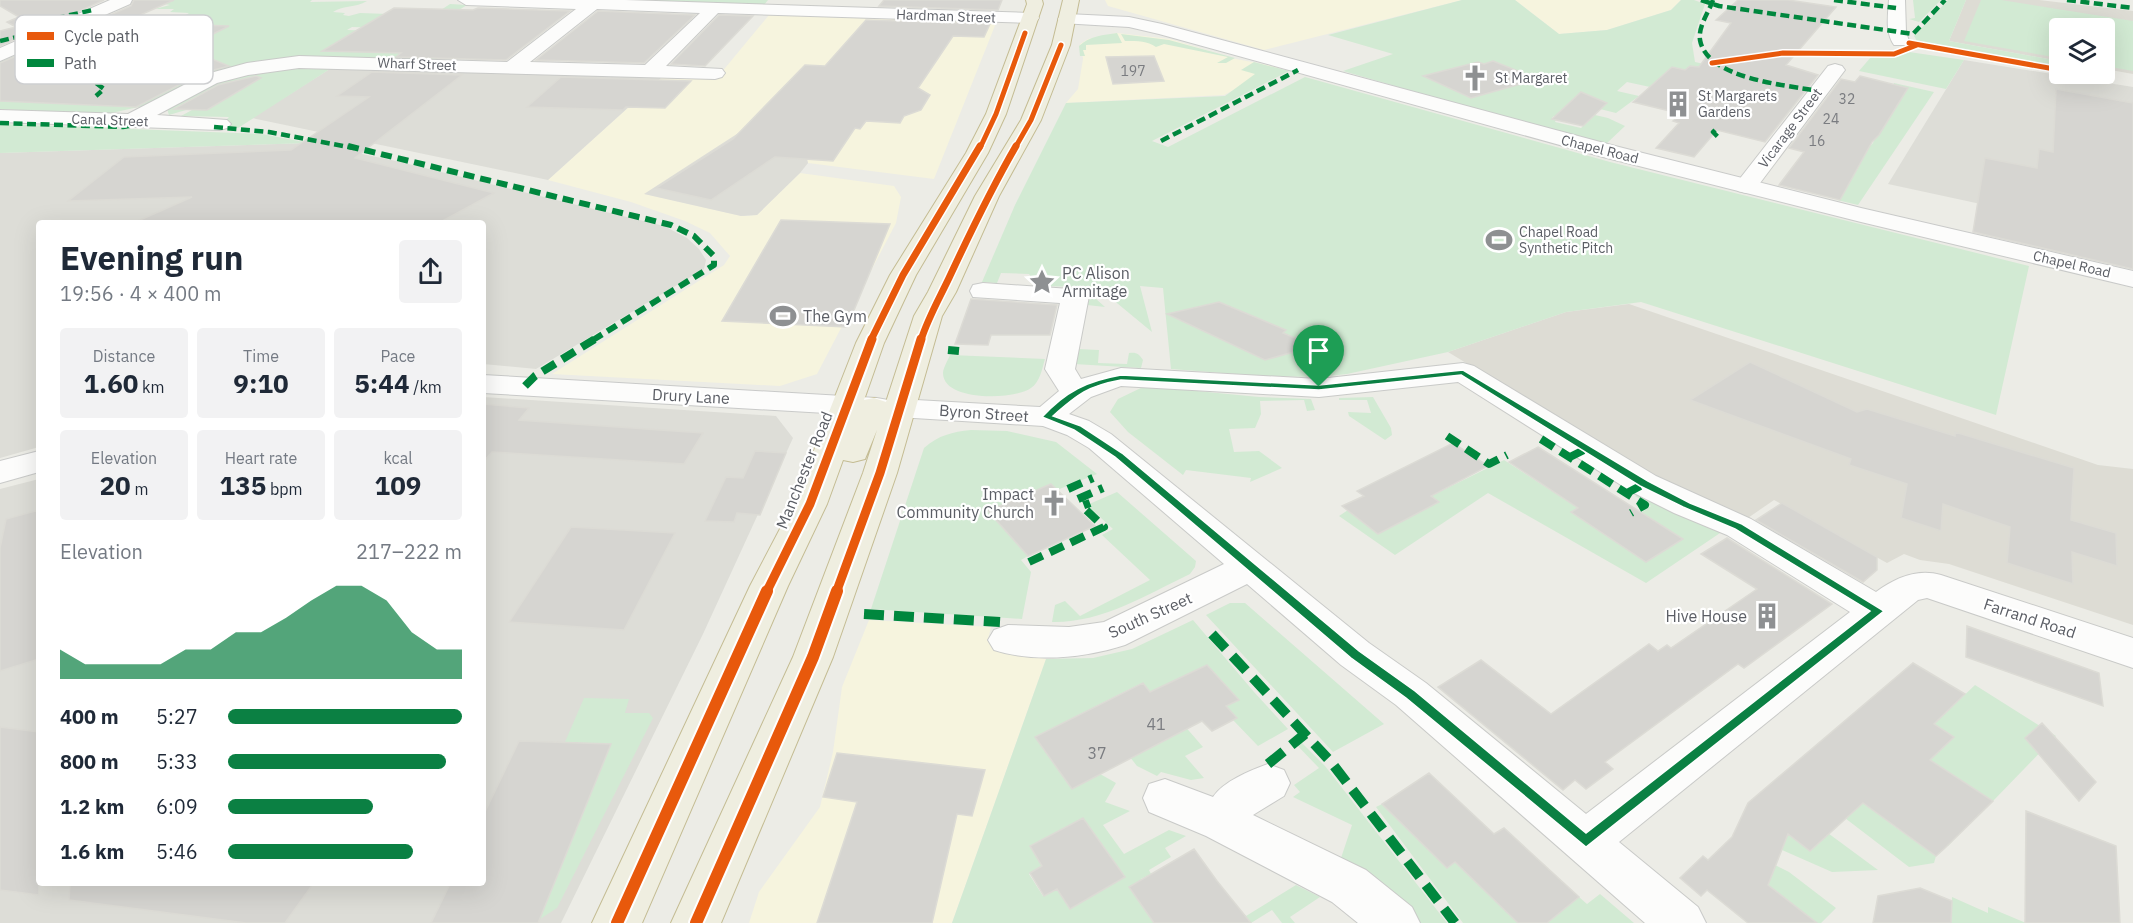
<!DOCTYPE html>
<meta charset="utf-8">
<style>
:root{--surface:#fff;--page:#f2f2f3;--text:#1f2937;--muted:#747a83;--accent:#0b8043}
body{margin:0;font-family:"IBM Plex Sans",sans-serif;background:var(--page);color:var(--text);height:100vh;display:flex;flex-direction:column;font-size:22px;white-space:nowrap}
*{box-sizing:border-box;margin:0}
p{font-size:20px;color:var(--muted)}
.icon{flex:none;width:33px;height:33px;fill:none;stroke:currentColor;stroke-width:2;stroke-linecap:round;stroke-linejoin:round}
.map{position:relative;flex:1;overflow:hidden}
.side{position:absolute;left:36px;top:220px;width:450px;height:666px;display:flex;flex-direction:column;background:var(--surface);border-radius:6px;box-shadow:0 6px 24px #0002}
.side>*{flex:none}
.fabs{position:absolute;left:2049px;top:18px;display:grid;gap:12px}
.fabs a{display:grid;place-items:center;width:66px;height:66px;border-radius:6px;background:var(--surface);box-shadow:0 6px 24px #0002;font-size:30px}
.pin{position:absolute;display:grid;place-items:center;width:51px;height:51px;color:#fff;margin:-62px -26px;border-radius:50% 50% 50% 0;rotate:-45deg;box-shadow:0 0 6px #0007}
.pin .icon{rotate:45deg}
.round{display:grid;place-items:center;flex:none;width:63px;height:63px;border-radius:6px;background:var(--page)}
.headline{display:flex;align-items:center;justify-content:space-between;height:102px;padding:0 24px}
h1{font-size:33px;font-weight:700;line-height:45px}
.metrics{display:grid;grid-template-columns:repeat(3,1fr);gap:9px;height:102px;padding:6px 24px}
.metrics div{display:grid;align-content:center;border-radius:6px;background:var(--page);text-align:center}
.metrics b{font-size:26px;font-weight:700}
.metrics small{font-size:16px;font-weight:400}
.metrics p{font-size:16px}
.chart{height:168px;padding:12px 24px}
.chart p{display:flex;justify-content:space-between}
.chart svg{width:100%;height:108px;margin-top:6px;fill:var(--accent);opacity:.7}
ul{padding:0 24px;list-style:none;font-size:20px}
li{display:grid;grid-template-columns:96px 72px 1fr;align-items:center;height:45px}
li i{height:15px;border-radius:8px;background:var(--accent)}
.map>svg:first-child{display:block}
</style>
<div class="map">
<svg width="2133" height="923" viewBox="0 0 2133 923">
<rect width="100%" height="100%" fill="#ecece6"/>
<!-- commercial -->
<path fill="#f6f4de" d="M1105,0H1462L1264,50L1108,6Z
M1515,0H1681L1671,10L1607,30L1559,34Z
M769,15L996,23L934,179L808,163L807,159L645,194L742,216L757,215L800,173L894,186L901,197L896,223L817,374L780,386L552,374L724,265L730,256L710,233L685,221L631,202L548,180L662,77L716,79Z
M1117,33L1170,39L1236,59L1279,67L1224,95L1066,103L1078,89L1083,59L1080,44L1088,39Z
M869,620L991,627L988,639L996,651L1046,659L952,923H749L759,892L820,807L833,752L842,687Z"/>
<!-- industrial -->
<path fill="#ddddd7" d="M1964,60L2133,87V237L1888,184Z
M333,67L662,77L548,180L252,118Z
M743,130L807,159L808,163L800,173L757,215L741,216L644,194Z
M309,143L396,161L664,226L687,238L699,249L706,260L704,269L536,369L483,364V224H39V447L0,458V153Z
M483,397L776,416L793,438L703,634L561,923H0V489L39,479V884H483Z"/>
<!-- education -->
<path fill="#dddcd4" d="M1966,0H2039L2133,11V74L2105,69L2104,28H2060L2059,61L1949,41Z
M1629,304L2098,465L2133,469V625L1949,564L1920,560L1904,554L1887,563L1774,500L1745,520L1679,492L1448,352L1566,312Z"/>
<!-- green -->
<path fill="#d2ead3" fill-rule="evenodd" d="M174,0H312L310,2L367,1C355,8 344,5 333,12L345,13L343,15L349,16L360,13L445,16L441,10L450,4L467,5L441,21L487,31L352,27L347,30L444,33L454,47L334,44L323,51L444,54L435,60L312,57L202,77L143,106L107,114L0,109V101L64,104L0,77V62L22,53L83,55L161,37L65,34L103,17L184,16L189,13L170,12L174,9H155L170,5L164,4Z
M627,0H768L764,5Z
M1462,0H1515L1559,34L1607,30L1671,10L1681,0H1694L1705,4L1692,43L1695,62L1713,66L1716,71L1691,66L1685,70L1672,67L1650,87L1627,82L1617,91L1639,96L1616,113L1576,103L1560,118L1554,116L1552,118L1556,120L1555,122L1581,128L1595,115L1608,118L1625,126L1606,144L1509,119L1343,71L1393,54L1328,35Z
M1913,0H1941L1919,22L1909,19L1915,18Z
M1948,0H1966L1949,41L2059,61V69L1935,48L1917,41L1914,36Z
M1981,0H2001L2133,21V71L2105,66L2104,28H2060L2059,58L1964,41Z
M1117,33L1122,43L1086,45V50H1083L1085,56H1080L1079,46C1089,36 1104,35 1117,33Z
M1121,34L1169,40L1235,58L1226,63H1217L1228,57L1164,44L1156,47C1147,41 1139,41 1125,41Z
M1909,52L1964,60L1946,89L1859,71L1871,57Z
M1254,62L1289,71L1152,141L1168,147L1305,77L1610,162L2029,266L1996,415L1641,302L1566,312L1448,352L1347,374L1321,377L1262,376L1171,369L1163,288L1140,286L1152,332L1106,294L1095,298L1105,307L1087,305L1089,287L1037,286L1029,274L1001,273L997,283L982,282L1015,205L1066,103L1225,96L1255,74L1241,70Z
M287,67H333L238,128H218L229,117L181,116L192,110H207L252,83L235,82L186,110L169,115L167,109L206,88L229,79Z
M1894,83L1934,92L1858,205L1837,200L1844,188L1840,167L1857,170L1868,149L1855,143L1870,146L1873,143Z
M0,124L262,134L309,143L0,153Z
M1078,349L1099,350L1098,363L1127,364L1129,353C1137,352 1139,354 1143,360L1141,368L1074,364Z
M950,355L1045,359C1042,369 1040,382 1031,388C1015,400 943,402 943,373C943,368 948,360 950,355Z
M1145,386L1259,397L1311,399L1315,410L1307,411L1304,400L1260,401L1261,414L1255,428L1229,429L1234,452L1259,451L1282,468L1250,482L1251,478L1186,470L1183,475L1128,432L1110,412L1118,399Z
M1373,397L1391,428L1392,435L1385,440L1349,416L1348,412L1371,413L1367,400H1339V398Z
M971,430L1007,431L1056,442L1097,474L1057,490L1051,484L988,511L1028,556L1021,560L1031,572L1022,619L871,609L924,448C939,435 952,432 971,430Z
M1504,460L1578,508L1571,512L1646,562L1641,513L1651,506L1635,496L1646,490L1726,529L1646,583L1488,493L1395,555L1339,516L1348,510L1439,502L1431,496Z
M1117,492L1196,561L1195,567L1190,574C1146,595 1102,623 1052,622L1055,605L1065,601L1080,616L1150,580L1102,535L1113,529L1087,505Z
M1230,603H1245L1384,724L1333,752L1206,615Z
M1193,620L1254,692L1288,729L1258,746L1233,720L1226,706L1238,699L1206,665L1182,677L1176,716L1203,747L1185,756L1204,778L1191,780L1161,772L1157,776L1137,766L1119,743L1113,745L1086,711L1035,737L1116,783L1105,802L1130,811L1103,825L1124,854L1169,830L1186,836L1165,848L1171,857L1149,870L1151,874L1141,879L1156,901L1144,908L1154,923H952L1046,659L1093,658L1132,649ZM1142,683L1173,719L1170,737L1147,750L1137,738L1123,744L1094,707ZM1083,818L1125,877L1070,908L1057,889L1043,896L1029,874L1042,866L1030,846Z
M1975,685L2056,736L1993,801L1944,769L1964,829L1948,846L1902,813L1891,824L1936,856L1934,863L1909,867L1841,815L1954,737L1934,724Z
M584,698L629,699L625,713H649L653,718L557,908L540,919L611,744L565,742Z
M1296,737L1325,766L1447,923H1417L1340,861L1352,825L1293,797L1300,792L1294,785L1319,768L1292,740Z
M1382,804L1447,867L1455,862L1518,923H1463L1376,807Z
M1817,825L1878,870L1832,872L1782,850L1788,834L1810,850Z
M1767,861L1789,872L1836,908L1821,923H1806L1754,874Z
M1296,885L1320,897L1290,917L1295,923H1282L1272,910L1251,923H1225L1242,912L1246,916Z
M1600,894L1634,923H1547L1579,897L1587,904Z
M1952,897L1988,913V907L2026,923H1951Z"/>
<!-- building -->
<path fill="#d6d5d1" stroke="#dcdbd5" stroke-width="1.5" d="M0,0H104L0,46V31L16,27L7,22L19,17L0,6Z
M134,0H174L131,19V23L229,26L185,48L229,66L202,73L136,107L0,101V63L131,6Z
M884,0H1002L998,10L879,6Z
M1738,0H1788L1836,7L1786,65L1818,75L1765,142L1717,130L1694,157L1656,148L1679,123L1673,121L1682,114L1633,102L1672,67L1685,70L1690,66L1699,67L1731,23L1716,20Z
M394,8L473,10L478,8L570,11L506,60L396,57L401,53L322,51Z
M598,11L695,15L644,63L536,60Z
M719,15L753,16L705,66L671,64Z
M866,20L990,24L984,37L953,36L918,88L930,95L921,110L904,116L900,123L866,121L860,129L855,128L833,161L775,157L711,200L656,188L733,139L805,65L825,66Z
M1154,56L1164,81L1113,84L1106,57Z
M1493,61L1538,79L1471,98L1423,76L1478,62L1484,64Z
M372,72L462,75L355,158L494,193L437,224H131L192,197L68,201L124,157L291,150L369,97L337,96Z
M256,76L261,78L207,110L174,109L218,85Z
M1860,76L1908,88L1879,135L1872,142L1840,200L1779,185L1804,152L1789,148L1841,79L1855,82Z
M561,77L691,81L665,108L626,107L623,110L527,107Z
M2056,89L2133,103V269L1973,232L1985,158L2037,168L2039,149L2053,152Z
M1581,92L1607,103L1583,126L1552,119Z
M781,220L890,224L847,327L722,321Z
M971,299L1057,305L1050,335H991L988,345L955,344Z
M1219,302L1286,330L1283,333L1315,346L1265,360L1167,314Z
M1750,362L1857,412L1867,409L1955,436V432L2074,468L2071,520L2116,533L2117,566L2072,552L2073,584L2007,563L2010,527L1943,504L1941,531L1901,518L1907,484L1849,465L1851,459L1690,400Z
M483,404L529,408L519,420L703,433L684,464L492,452L483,462Z
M1453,443L1488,466L1431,496L1439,502L1378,534L1342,506L1364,496L1357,491Z
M1538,447L1683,539L1646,562L1571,512L1578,508L1509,462Z
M755,451L786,453L760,515L737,513L734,522L705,521L726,477L743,478Z
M1051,484L1095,526L1028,556L988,511Z
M1782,503L1877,557V570L1863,582L1756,520Z
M39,510V659L0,671V548L6,519Z
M571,527L675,533L624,630L509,622Z
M1727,538L1832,604L1744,668L1738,664L1605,762L1613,769L1586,789L1575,780L1563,790L1438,687L1481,660L1551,714L1649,644L1658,651L1667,645L1671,648L1757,589L1701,554Z
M1967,626L2099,673L2103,706L1966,657Z
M1913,663L1965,694L1934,724L1954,737L1930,760L1993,801L1945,848L1936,856L1863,803L1810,851L1788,834L1768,885L1817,923H1748L1707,890L1701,896L1680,878L1703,856L1708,860L1732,837L1748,803Z
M1207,665L1239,700L1226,706L1237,718L1212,731L1202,721L1072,789L1035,737L1143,683L1150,692Z
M2042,723L2096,782L2079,801L2025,738Z
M0,727L39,732V895L0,890Z
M519,741L611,744L538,923H431L450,884H483V816Z
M837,753L985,770L972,816L957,814L932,923H817L857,802L823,797Z
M1429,773L1494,834L1504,828L1579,897L1547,923H1518L1455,862L1447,868L1382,804Z
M2026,811L2116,846L2120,923H2025Z
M1083,818L1125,877L1070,909L1057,889L1044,896L1030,873L1042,866L1030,846Z
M1194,849L1217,881L1251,923H1154L1129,887Z
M70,884H313L285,923H246L69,900Z
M1920,888L1952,901L1951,923H1873L1878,896Z"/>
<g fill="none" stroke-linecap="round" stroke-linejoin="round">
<!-- street casing -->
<g stroke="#c9cac8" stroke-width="2">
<path id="street" d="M110,0H132L130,4L0,61V48Z
M458,0H625L1030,13L1036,14L1039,18L1036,22L1030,23L718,13L666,66L722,69L725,73L722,77L715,79L299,68L248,75L217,83L157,115L227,120L231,124L227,128L220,130L0,122V110L128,114L203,75L247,63L299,56L507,62L576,9L466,5ZM597,9L700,13L645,65L530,62Z
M1889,0H1905L1906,32L1909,41L1906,45H1894C1885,32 1888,15 1889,0Z
M1835,64L1842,66L1845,70L1754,191L1746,193L1738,191L1734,186L1738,181L1828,66Z
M983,283L1085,290L1089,296L1075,369L1081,379L1121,368L1319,379L1463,363L1474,366L1656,476L1751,519L1876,592C1895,578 1917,568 1941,575L2133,638V668L1927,598L1918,600L1619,842L1698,907L1706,923H1645L1396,705L1341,665L1247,584L1125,645C1085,658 1034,663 994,650L988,640L994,630L1008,625L1069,627L1104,622L1224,564L1089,448L1067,435L1043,426L898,417L887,415L882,408L887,401L898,399L1040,407L1059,391L1045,369L1060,303L973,297L970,291L973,285ZM1458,382L1632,492L1674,513L1727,535L1850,612L1586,814L1426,683L1369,643L1111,434L1089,421L1069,414L1091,397L1121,386L1319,397Z
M1268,764L1284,770L1290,783L1284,796L1253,815L1366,870L1412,907L1420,923H1358L1332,902L1206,836L1149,812L1143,798L1149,784L1165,779L1213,797C1224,781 1249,771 1268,764Z"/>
</g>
<!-- secondary casing -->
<g stroke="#c9cac9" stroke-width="2">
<path id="secondary" d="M1067,14L1129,17L1162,24L1619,147L1861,208L2133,271V287L1861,222L1603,157L1159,34L1129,27L1061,23L1058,19L1061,15Z
M483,375L877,398L888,400L893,407L888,414L877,416L483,393Z
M39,451V472L0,483V461Z"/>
</g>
<!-- highway casing -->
<g stroke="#c4bc93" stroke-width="2">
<path id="highway" d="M1026,0H1042L1043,4L1006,114L988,153L916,275L884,343L864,400L874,398L886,402L914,316L928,292L975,196L1021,120L1052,45L1063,0H1079L1070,45L1041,120L999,196L956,292L942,316L897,473L833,657L721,923H671L793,657L863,473L877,430L865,459L853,462L843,460L827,504L788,586L642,923H592L750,586L793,504L856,343L890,275L966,153L986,114L1027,4Z"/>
</g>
<!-- street -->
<use href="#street" fill="#fcfcfb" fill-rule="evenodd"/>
<!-- secondary -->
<use href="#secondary" fill="#fcfcfb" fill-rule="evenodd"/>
<!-- highway -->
<use href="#highway" fill="#efeee0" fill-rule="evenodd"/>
<!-- quiet-far3 -->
<path stroke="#00873e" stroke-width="4.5" stroke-dasharray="9 4.5" stroke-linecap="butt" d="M1701,0L1719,6L1913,34L1945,0
M1713,0C1709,12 1698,26 1700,40C1707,79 1786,85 1818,91
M1834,0L1896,8
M2067,0L2133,8
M42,31L30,24L93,10
M60,34L113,36
M0,41L42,31
M20,52L76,54
M96,83L104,89L96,96
M0,123L123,127L134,125
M214,127L269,132L354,148
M1715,130L1713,132L1720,139
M1161,141L1298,70"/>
<!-- quiet-far2 -->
<path stroke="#00873e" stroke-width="6" stroke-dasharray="11 6" stroke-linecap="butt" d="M348,146L671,225L694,236L714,256V265L593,340"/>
<!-- quiet-far1 -->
<path stroke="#00873e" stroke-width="8" stroke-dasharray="15 8" stroke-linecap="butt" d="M948,350L959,351
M525,386L535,376L595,339
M1447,436L1489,464L1507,455
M1541,439L1645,505L1631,513
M1570,457L1586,449
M1068,489L1093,478
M1627,493L1644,484
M1078,499L1103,488
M1029,562L1104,527L1082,506L1090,503"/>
<!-- quiet -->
<path stroke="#00873e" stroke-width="10" stroke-dasharray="20 10" stroke-linecap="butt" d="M864,614L1000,622
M1212,634L1331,762L1455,923
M1268,764L1305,734"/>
<!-- cycleway-far3 casing -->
<g stroke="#fff" stroke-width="8">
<path id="cycleway-far3" d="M1909,43L2060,70
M1712,63L1783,53L1894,54L1917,45
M980,148L996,114L1025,33
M1015,148L1031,120L1061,45"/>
</g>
<!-- cycleway-far2 casing -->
<g stroke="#fff" stroke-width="10">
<path id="cycleway-far2" d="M871,340L903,275L980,146
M921,340C928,318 939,299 949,278C970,233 991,189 1016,146"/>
</g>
<!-- cycleway-far1 casing -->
<g stroke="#fff" stroke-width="13">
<path id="cycleway-far1" d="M766,593L810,504L872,339
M836,593L880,473L921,339"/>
</g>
<!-- cycleway casing -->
<g stroke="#fff" stroke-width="16">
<path id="cycleway" d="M617,923L767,591
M696,923L813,657L837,591"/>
</g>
<!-- cycleway-far3 -->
<use href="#cycleway-far3" stroke="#e8590c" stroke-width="5"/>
<!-- cycleway-far2 -->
<use href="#cycleway-far2" stroke="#e8590c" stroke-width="7"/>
<!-- cycleway-far1 -->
<use href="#cycleway-far1" stroke="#e8590c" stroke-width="9"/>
<!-- cycleway -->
<use href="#cycleway" stroke="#e8590c" stroke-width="12"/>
</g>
<!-- route -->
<path fill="#0b8043" stroke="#fff" stroke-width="1.5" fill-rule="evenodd" d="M1463,370L1648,481L1690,503L1742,524L1884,611L1586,847L1406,698L1351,658L1115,457L1074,430L1042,417C1066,391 1087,381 1121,375L1319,385ZM1461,375L1640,486L1683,507L1735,529L1870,611L1586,833L1415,691L1359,651L1122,453L1081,426L1053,416C1078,394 1088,386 1121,380L1319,390Z"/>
<!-- icons -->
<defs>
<g id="church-bare" transform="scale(2.07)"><path d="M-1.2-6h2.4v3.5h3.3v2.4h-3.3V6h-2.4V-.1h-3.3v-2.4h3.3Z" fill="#8e9092" stroke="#fff" stroke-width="2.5" paint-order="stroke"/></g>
<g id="building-bare" transform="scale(2.07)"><path d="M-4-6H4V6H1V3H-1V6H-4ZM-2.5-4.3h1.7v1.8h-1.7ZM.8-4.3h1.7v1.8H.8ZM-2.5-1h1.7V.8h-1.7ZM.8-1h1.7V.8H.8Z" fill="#8e9092" stroke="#fff" stroke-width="2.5" paint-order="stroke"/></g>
<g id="stadium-bare" transform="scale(2.07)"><path d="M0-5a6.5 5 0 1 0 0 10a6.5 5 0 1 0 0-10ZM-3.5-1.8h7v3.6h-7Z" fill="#8e9092" stroke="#fff" stroke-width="2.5" paint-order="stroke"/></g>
<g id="sight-bare" transform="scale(2.07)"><path d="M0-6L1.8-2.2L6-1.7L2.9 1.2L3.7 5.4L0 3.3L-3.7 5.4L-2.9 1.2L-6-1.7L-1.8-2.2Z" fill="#8e9092" stroke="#fff" stroke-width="2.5" paint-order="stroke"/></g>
</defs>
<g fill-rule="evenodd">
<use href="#church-bare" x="1475" y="78"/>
<use href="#building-bare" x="1678" y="104"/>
<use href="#stadium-bare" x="1499" y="240"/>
<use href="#sight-bare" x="1042" y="282"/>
<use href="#stadium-bare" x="783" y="316"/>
<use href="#church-bare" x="1054" y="503"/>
<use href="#building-bare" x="1767" y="616"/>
</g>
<g text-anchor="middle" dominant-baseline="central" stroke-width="4.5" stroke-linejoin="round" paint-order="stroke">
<!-- far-street labels -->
<g font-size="14" fill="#5b5e65" stroke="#fff">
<text transform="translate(946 16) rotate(2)">Hardman Street</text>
<text transform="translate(417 64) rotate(2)">Wharf Street</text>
<text transform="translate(110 120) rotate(2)">Canal Street</text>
<text transform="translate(1790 128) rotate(-53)">Vicarage Street</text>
<text transform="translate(1600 149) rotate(14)">Chapel Road</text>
<text transform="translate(2072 264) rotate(13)">Chapel Road</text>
</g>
<!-- number labels -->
<g font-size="14" fill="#7a7c80">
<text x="1133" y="71">197</text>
<text x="1847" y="99">32</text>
<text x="1831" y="119">24</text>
<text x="1817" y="141">16</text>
</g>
<!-- far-poi labels -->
<g font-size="14" fill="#5b5e65" stroke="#fff" text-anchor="start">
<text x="1495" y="78">St Margaret</text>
<text x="1698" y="96">St Margarets<tspan x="1698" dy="16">Gardens</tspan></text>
<text x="1519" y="232">Chapel Road<tspan x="1519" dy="16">Synthetic Pitch</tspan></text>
</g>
<!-- poi labels -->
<g font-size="16" fill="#5b5e65" stroke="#fff" text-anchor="start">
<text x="1062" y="273">PC Alison<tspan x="1062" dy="18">Armitage</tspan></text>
<text x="803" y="316">The Gym</text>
<text x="1034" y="494" text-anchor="end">Impact<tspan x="1034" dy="18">Community Church</tspan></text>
<text x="1747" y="616" text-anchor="end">Hive House</text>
</g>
<!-- street labels -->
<g font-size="16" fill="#5b5e65" stroke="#fff">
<text transform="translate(691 396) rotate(3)">Drury Lane</text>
<text transform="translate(984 413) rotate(4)">Byron Street</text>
<text transform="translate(804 470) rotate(-68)">Manchester Road</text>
<text transform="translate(1150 615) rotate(-24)">South Street</text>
<text transform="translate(2030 618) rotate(18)">Farrand Road</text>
</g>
<!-- near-number labels -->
<g font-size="16" fill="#7a7c80">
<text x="1156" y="724">41</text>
<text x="1097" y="753">37</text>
</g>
</g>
<!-- legend -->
<rect x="15" y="15" width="198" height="69" rx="9" fill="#fff" stroke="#cecfd1" stroke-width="1.5"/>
<rect x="27" y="32" width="27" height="8" fill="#e8590c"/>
<rect x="27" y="59" width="27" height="8" fill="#00873e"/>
<g font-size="16" fill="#5b5e65">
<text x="64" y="42">Cycle path</text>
<text x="64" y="69">Path</text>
</g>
</svg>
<div class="fabs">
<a><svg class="icon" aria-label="layers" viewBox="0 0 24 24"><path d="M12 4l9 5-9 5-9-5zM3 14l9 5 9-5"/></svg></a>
</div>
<div class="pin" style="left:1319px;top:387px;background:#1e9e55"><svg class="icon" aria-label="arrive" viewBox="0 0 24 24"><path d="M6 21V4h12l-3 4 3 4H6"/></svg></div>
<section class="side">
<div class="headline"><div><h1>Evening run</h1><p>19:56 · 4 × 400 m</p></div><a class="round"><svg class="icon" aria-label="share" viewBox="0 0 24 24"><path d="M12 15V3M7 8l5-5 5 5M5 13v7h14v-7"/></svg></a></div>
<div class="metrics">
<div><p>Distance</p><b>1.60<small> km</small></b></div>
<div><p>Time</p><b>9:10</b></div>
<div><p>Pace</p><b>5:44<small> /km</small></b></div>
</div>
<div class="metrics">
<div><p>Elevation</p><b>20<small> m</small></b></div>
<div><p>Heart rate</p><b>135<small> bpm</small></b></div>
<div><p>kcal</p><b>109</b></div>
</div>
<div class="chart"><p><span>Elevation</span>217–222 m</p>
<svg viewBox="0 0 160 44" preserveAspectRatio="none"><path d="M0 44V32L10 38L20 38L30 38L40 38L50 32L60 32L70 25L80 25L90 19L100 12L110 6L120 6L130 12L140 25L150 32L160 32V44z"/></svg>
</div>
<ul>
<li><b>400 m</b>5:27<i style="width:100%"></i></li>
<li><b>800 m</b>5:33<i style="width:93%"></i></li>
<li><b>1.2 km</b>6:09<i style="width:62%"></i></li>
<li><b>1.6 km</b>5:46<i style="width:79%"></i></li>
</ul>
</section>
</div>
